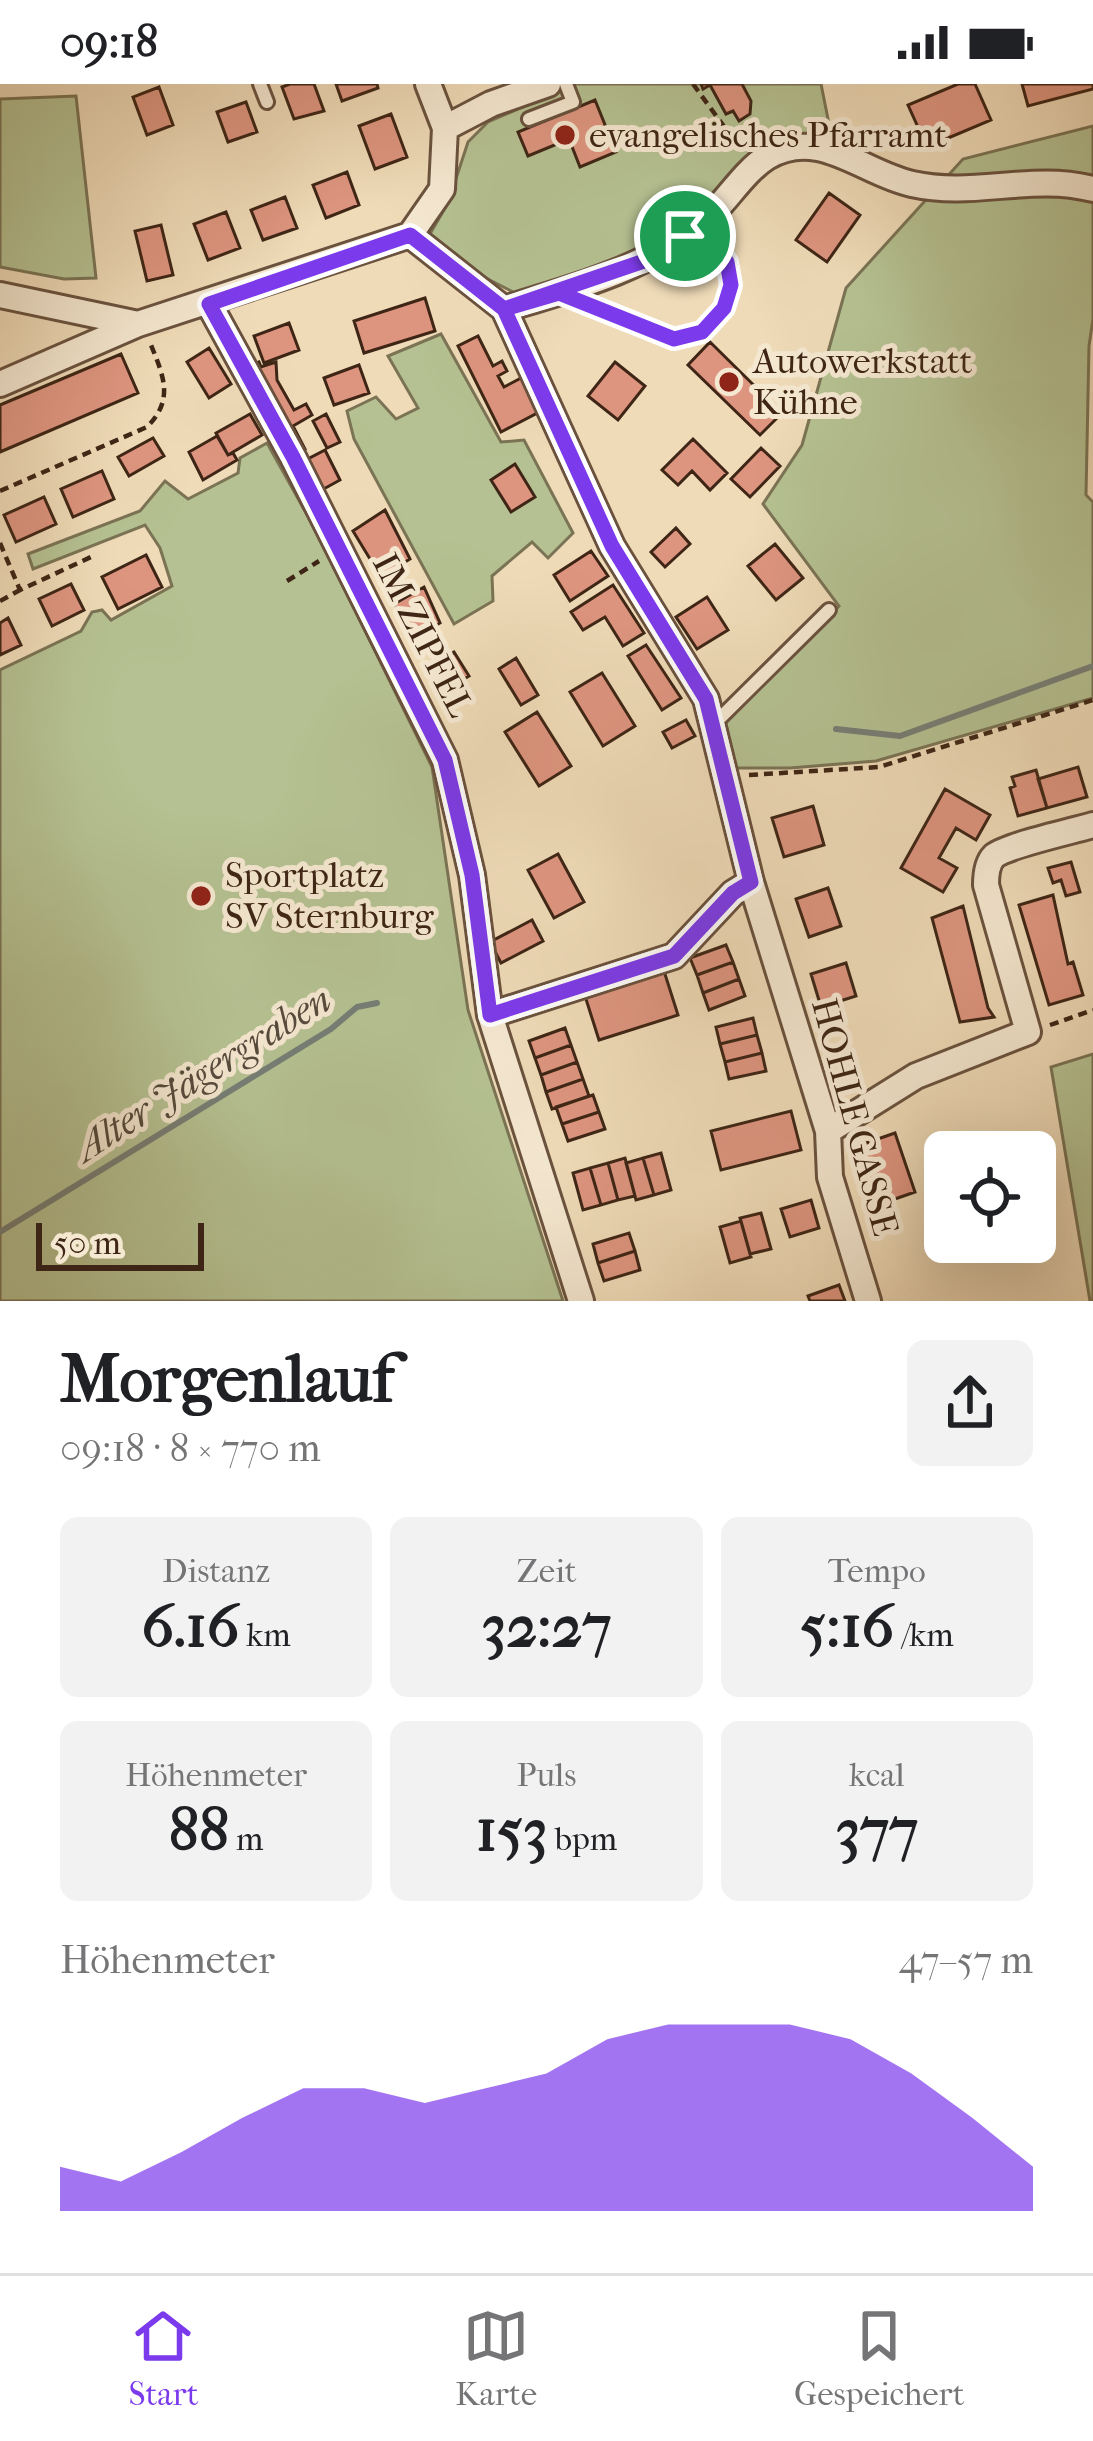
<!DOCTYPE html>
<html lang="de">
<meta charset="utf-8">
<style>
:root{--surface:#fff;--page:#f2f2f2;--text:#202124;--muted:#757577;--line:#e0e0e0;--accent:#7c3aed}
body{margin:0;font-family:"IM FELL French Canon",serif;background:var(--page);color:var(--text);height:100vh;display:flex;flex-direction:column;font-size:45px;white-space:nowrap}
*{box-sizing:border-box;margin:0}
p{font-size:39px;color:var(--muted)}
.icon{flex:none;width:66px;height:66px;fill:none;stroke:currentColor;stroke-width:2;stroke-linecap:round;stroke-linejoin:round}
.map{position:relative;height:1217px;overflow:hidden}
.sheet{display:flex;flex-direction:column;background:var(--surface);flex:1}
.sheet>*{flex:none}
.tools{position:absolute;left:924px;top:1047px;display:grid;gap:24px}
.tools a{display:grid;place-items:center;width:132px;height:132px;border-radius:18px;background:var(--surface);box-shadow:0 12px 48px #0002;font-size:60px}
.scale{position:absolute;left:36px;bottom:30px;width:168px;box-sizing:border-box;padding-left:12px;border:6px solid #3e2515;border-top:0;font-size:33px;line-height:42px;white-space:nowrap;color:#3e2515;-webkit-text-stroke:9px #f5e8d1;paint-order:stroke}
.pin{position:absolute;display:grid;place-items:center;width:102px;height:102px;color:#fff;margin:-51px;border:6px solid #fff;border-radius:50%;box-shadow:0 3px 12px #0007}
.round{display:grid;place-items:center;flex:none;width:126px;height:126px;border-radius:18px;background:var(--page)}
.head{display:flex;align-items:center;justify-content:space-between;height:204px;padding:0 60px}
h1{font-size:66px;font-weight:700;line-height:90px}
.figures{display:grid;grid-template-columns:repeat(3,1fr);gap:18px;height:204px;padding:12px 60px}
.figures div{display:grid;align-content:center;border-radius:18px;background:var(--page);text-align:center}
.figures b{font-size:60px;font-weight:700}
.figures small{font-size:33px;font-weight:400}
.figures p{font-size:33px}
.chart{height:336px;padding:24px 60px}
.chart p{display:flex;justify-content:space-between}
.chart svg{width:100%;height:216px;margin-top:12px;fill:var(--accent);opacity:.7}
.status{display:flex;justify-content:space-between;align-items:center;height:84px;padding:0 60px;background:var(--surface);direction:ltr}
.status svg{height:33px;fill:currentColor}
.tab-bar{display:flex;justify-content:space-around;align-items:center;height:168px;border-top:3px solid var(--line);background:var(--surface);font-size:33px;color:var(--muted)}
.tab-bar a{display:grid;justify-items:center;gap:6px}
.tab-bar .on{color:var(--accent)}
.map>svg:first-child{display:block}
</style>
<div class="status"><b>09:18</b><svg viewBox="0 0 49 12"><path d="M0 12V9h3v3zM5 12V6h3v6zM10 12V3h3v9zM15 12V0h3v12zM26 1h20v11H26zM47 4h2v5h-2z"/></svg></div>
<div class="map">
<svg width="1093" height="1217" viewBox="0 0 1093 1217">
<rect width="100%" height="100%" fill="#efdbb8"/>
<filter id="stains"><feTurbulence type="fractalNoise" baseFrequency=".00167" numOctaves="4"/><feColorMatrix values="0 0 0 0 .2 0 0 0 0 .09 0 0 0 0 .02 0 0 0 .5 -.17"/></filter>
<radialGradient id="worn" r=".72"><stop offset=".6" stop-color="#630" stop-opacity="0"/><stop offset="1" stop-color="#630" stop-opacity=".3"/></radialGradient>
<!-- green -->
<path fill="#b5c192" stroke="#7a7354" stroke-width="3" d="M575,0H821L829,40L764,67L685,143L631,170L517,210L482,192L430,150L448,119L468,58L488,38Z
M76,12L96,194L64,195L0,183V15Z
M1093,42V235L1089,262L1086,411L1093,418V614L876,677L790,684H735L725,635L839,522L763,420L802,361L846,204L963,75Z
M441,250L501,358L524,356L573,449L548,474L532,458L492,492L493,517L454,540L354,355L347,327L376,313L396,335L418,324L388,272Z
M267,359L315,445L432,683L468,926L563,1217H0V586L81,547L92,528L102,526L111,536L172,502L160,464L145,441L33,485L28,470L140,427L165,397L188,415L238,389L240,374Z
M1093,970V1217H1090L1051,983Z"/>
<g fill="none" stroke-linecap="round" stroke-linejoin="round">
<!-- stream -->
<path stroke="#767e75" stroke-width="6" d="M836,645L900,652L1093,582
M0,1148L331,945L357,923L377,919"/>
</g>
<!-- building -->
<path fill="#de9580" stroke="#3e2515" stroke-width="3" d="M290,0H314L324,27L294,35L282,3Z
M336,0H377L378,4L342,17Z
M701,0H742L751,17L750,30L739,37L733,27L726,30L710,1L703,5Z
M958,0H975L991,36L927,63L908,21Z
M1022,0H1093V5L1028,22Z
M159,3L173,41L147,51L133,13Z
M595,16L616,68L580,83L569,55L528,72L518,48Z
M246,18L257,48L228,58L217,28Z
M391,30L407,73L375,85L359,42Z
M347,88L359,121L326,134L313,101Z
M829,109L860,131L827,178L796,156Z
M285,113L297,144L263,156L251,126Z
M226,128L240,164L208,176L194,140Z
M161,141L173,191L147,197L135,147Z
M425,214L435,247L364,269L354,237Z
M289,239L299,266L264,279L254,252Z
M478,252L493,282L502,277L507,287L498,292L504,303L523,293L541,327L501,348L458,262Z
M710,258L782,329L760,351L688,281Z
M209,264L231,300L209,314L187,278Z
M121,270L138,309L0,368V321Z
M259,278L261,283L276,278L277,296L294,326L306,320L312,331L293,342L305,365L299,368L251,281Z
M615,278L645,302L618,336L588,312Z
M359,281L369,309L334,321L324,294Z
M250,330L262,351L228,371L216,349Z
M326,330L340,358L327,364L313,337Z
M217,352L228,371L233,369L237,376L203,396L189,368Z
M153,354L164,372L129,392L118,373Z
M693,355L727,389L710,406L692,387L678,401L662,386Z
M761,364L780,382L750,413L731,395Z
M325,366L340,396L320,407L304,377Z
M515,380L535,413L511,428L491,396Z
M102,387L114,415L73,433L61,405Z
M44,413L56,440L16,458L4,431Z
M385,426L410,475L381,493L353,447Z
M676,444L690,460L665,483L651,468Z
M775,460L803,494L776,516L748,482Z
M591,467L608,492L570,517L554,491Z
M146,471L162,503L118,525L102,493Z
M71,500L84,526L52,542L39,515Z
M613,501L644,549L623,562L605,533L583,546L571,528Z
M424,503L440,539L416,553L394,520Z
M707,513L728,546L697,565L676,533Z
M8,534L21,561L0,571V539Z
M646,561L681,614L662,626L628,572Z
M454,568L469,592L444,607L429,583Z
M516,574L538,611L521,621L499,585Z
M602,589L635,642L603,662L570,608Z
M537,628L571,682L539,702L505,648Z
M686,636L695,652L672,664L663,648Z
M1078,683L1087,713L1047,724L1038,695Z
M1036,686L1047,724L1018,732L1010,704L1015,702L1012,693Z
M945,705L990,731L976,756L956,744L939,774L957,784L943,808L901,784Z
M813,722L824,761L784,773L772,734Z
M558,770L584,818L554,834L528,786Z
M1071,778L1080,808L1066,812L1061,796L1053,799L1048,784Z
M828,804L841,842L809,853L796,815Z
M1053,811L1068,880L1073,878L1083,911L1049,921L1019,821Z
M963,822L988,924L994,933L960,938L932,834Z
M532,836L543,857L501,879L490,858Z
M726,861L733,878L697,891L690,874Z
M733,878L739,895L703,909L697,891Z
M846,879L856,912L821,923L811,890Z
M664,887L678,931L599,956L585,912Z
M739,895L745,912L709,926L703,909Z
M753,934L757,951L720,960L716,943Z
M565,944L571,961L535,974L529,957Z
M757,951L762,969L725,978L720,960Z
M571,961L577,978L541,991L535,974Z
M762,969L766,987L729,995L725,978Z
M577,978L583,995L546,1008L541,991Z
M583,995L589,1012L552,1025L546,1008Z
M593,1011L599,1028L562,1040L556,1023Z
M791,1027L801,1066L721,1086L711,1047Z
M599,1028L605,1045L568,1057L562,1040Z
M895,1049L915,1108L872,1123L852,1064Z
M661,1069L671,1106L654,1111L643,1074Z
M625,1074L635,1112L618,1116L608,1079Z
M643,1074L654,1111L636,1116L626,1079Z
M608,1079L618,1116L601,1121L590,1084Z
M590,1084L601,1121L583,1126L573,1089Z
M811,1116L819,1144L790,1153L781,1125Z
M761,1129L771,1165L750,1170L740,1134Z
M741,1137L751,1173L730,1179L720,1143Z
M629,1149L635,1167L598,1179L593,1160Z
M635,1167L640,1186L604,1197L598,1179Z
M839,1201L845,1217H810L808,1212Z"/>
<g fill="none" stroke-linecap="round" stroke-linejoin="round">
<!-- service casing -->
<g stroke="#6a523e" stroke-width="18">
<path id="service" d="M260,0L267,18
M529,35L573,18L566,0
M566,211C594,223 642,249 671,254C726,263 761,171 689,152
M712,642L829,526"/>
</g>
<!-- minor casing -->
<g stroke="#6a523e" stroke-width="30">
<path id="minor" d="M445,44L491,20L548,0
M410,151L504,225L612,462L706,615L751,798L828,1047L830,1093L868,1217
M410,151L442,105L445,44L428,0
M0,211L138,240
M209,220L293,373L445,676L472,791L490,931L581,1217
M504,225C574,204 646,185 703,138C725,120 743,88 767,73C819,42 862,89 912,100C975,114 1031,89 1093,105
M0,300L138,240L410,151
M490,931L674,872L733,809L751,798
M828,1047L916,992L1028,948L986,801C986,791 987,779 994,772C1008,761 1073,747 1093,741"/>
</g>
<!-- path -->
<path stroke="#3e2515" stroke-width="4.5" stroke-dasharray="9 6" stroke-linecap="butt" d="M693,0L733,55L746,42L755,54
M0,407L147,343C174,316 164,293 151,261
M0,459L20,506L91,473
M287,497L319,477
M0,517L20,506
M749,691L879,683L1093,616
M1050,941L1093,926"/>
<!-- service -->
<use href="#service" stroke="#f5e8d1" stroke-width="12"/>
<!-- minor -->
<use href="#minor" stroke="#f5e8d1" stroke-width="24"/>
</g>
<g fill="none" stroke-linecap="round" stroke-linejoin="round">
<!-- route casing -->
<g stroke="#fff" stroke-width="24">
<path id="route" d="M685,152L656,173L504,225L410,151L209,220L293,373L445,676L472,791L490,931L674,872L733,809L751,798L706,615L612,462L504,225L559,209L674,255L702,248L724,224L731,201L727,178L717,164L685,152"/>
</g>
<!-- route -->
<use href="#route" stroke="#7c3aed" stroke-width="15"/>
</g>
<!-- markers -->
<g fill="#8f2418" stroke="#f5e8d1" stroke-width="4.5">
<circle cx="565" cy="51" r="12"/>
<circle cx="729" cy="298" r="12"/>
<circle cx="201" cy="812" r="12"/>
</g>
<g text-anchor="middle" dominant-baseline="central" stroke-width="10" stroke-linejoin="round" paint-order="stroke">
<!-- poi labels -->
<g font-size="36" fill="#3e2515" stroke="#f5e8d1" text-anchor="start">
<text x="589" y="51">evangelisches Pfarramt</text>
<text x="753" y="277">Autowerkstatt<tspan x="753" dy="41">Kühne</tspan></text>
<text x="225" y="791">Sportplatz<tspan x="225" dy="41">SV Sternburg</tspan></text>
</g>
<!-- street labels -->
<g font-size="36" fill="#3e2515" stroke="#f5e8d1">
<text transform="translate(423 551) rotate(63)">IM ZIPFEL</text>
<text transform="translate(855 1033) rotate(75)">HOHLE GASSE</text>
</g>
<!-- water labels -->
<g font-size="39" font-style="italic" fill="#554a3d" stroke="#f5e8d1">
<text transform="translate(203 989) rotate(-32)">Alter Jägergraben</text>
</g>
</g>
<rect width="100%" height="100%" filter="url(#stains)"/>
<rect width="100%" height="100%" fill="url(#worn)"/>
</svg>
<div class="tools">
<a><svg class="icon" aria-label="locate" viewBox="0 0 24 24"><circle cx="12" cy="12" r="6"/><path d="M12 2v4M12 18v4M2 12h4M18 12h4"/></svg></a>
</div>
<div class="scale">50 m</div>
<div class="pin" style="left:685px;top:152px;background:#1e9e55"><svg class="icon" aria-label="arrive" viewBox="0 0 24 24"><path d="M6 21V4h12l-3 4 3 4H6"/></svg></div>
</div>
<section class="sheet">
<div class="head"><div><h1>Morgenlauf</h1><p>09:18 · 8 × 770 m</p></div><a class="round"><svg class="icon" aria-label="share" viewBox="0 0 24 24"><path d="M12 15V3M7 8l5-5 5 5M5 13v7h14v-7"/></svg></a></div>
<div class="figures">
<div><p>Distanz</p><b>6.16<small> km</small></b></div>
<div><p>Zeit</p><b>32:27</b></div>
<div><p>Tempo</p><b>5:16<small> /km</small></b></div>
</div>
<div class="figures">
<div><p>Höhenmeter</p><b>88<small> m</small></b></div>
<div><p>Puls</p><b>153<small> bpm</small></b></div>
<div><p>kcal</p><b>377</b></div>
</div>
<div class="chart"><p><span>Höhenmeter</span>47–57 m</p>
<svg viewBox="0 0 160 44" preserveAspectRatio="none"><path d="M0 44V35L10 38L20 32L30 25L40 19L50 19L60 22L70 19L80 16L90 9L100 6L110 6L120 6L130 9L140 16L150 25L160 35V44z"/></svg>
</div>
</section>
<nav class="tab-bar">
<a class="on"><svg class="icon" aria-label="home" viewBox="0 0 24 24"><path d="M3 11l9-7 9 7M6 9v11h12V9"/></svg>Start</a>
<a><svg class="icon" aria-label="map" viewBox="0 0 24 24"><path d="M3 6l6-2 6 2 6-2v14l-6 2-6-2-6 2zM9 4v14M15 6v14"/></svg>Karte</a>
<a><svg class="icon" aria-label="saved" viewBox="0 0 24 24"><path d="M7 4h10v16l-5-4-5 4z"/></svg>Gespeichert</a>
</nav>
